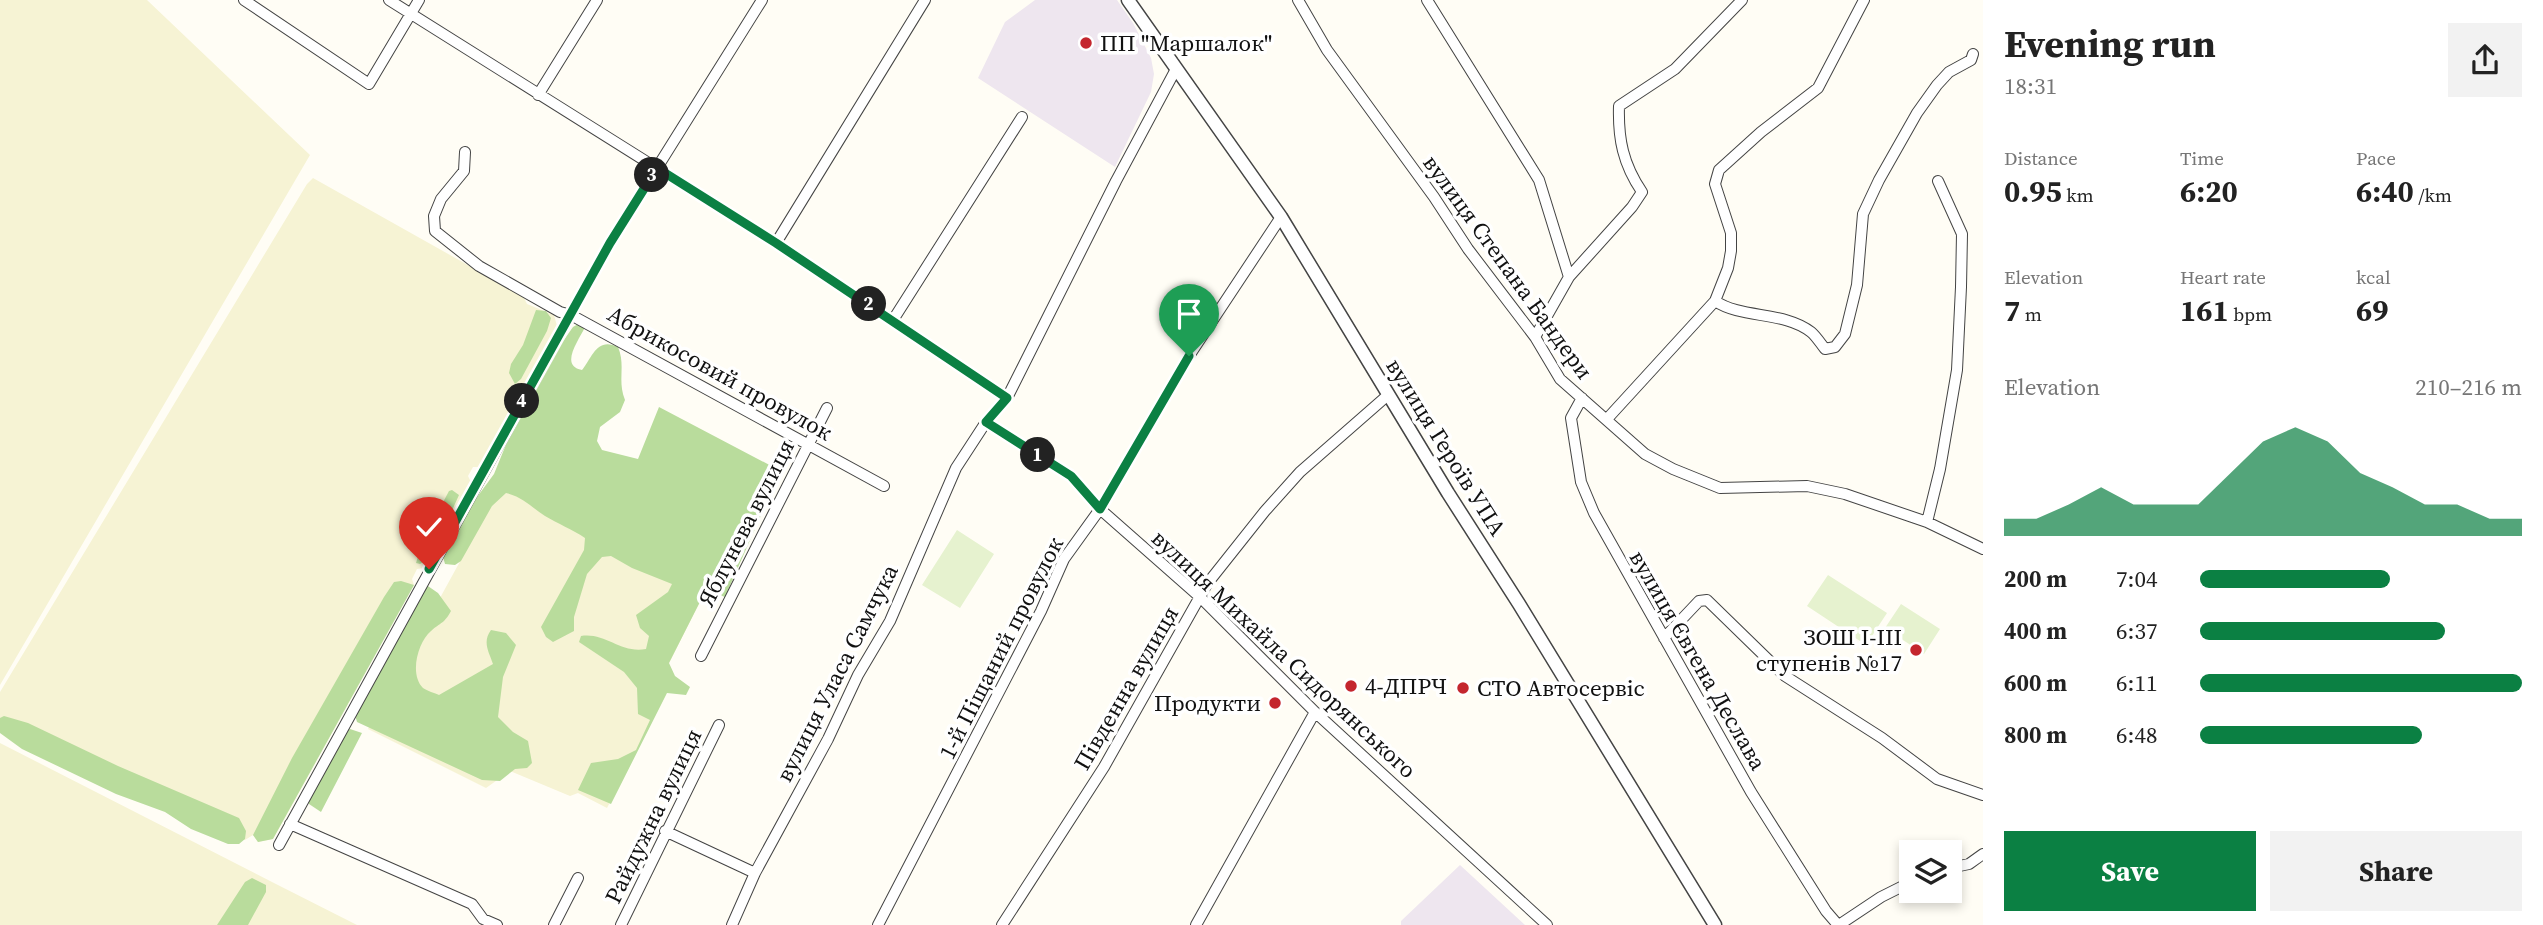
<!DOCTYPE html>
<meta charset="utf-8">
<style>
:root{--surface:#fff;--page:#f2f2f2;--text:#222;--muted:#767676;--accent:#0b8043}
body{margin:0;font-family:"Source Serif 4",serif;background:var(--page);color:var(--text);height:100vh;display:flex;flex-direction:column;font-size:26px;white-space:nowrap}
*{box-sizing:border-box;margin:0}
p{font-size:23px;color:var(--muted)}
.icon{flex:none;width:38px;height:38px;fill:none;stroke:currentColor;stroke-width:2;stroke-linecap:round;stroke-linejoin:round}
.map{position:relative;flex:1;overflow:hidden}
.sheet{display:flex;flex-direction:column;background:var(--surface);width:560px}
.sheet>*{flex:none}
.controls{position:absolute;left:1899px;top:840px;display:grid;gap:14px}
.controls a{display:grid;place-items:center;width:63px;height:63px;border-radius:0px;background:var(--surface);box-shadow:0 4px 10px #0003;font-size:35px}
.pin{position:absolute;display:grid;place-items:center;width:60px;height:60px;color:#fff;margin:-72px -30px;border-radius:50% 50% 50% 0;rotate:-45deg;box-shadow:0 0 7px #0007}
.pin .icon{rotate:45deg}
.km{position:absolute;width:35px;height:35px;margin:-18px;border-radius:50%;background:#222;color:#fff;font-size:19px;line-height:35px;text-align:center}
.round{display:grid;place-items:center;flex:none;width:74px;height:74px;border-radius:0px;background:var(--page)}
.summary{display:flex;align-items:center;justify-content:space-between;height:119px;padding:0 21px}
h1{font-size:38px;font-weight:700;line-height:52px}
.metrics{display:grid;grid-template-columns:repeat(3,1fr);gap:10px;height:119px;padding:7px 21px}
.metrics div{display:grid;align-content:center}
.metrics b{font-size:30px;font-weight:700}
.metrics small{font-size:19px;font-weight:400}
.metrics p{font-size:19px}
.chart{height:196px;padding:14px 21px}
.chart p{display:flex;justify-content:space-between}
.chart svg{width:100%;height:126px;margin-top:7px;fill:var(--accent);opacity:.7}
.action{display:flex;gap:14px;margin-top:auto;padding:14px 21px}
.action a{flex:1;height:80px;border-radius:0px;background:var(--accent);color:#fff;font-size:28px;font-weight:700;line-height:80px;text-align:center}
.action a+a{background:var(--page);color:var(--text)}
ul{padding:0 21px;list-style:none;font-size:23px}
li{display:grid;grid-template-columns:112px 84px 1fr;align-items:center;height:52px}
li i{height:18px;border-radius:9px;background:var(--accent)}
main{display:flex;flex:1;min-height:0}
.map>svg:first-child{display:block}
</style>
<main>
<div class="map">
<svg width="1983" height="925" viewBox="0 0 1983 925">
<rect width="100%" height="100%" fill="#fffdf5"/>
<!-- industrial -->
<path fill="#eee6ef" d="M1035,0H1117L1133,23L1151,58L1154,74L1151,92L1115,167L978,78L1005,22Z
M1460,865L1525,925H1401V921Z"/>
<!-- farmland -->
<path fill="#f6f3d4" d="M0,0H147L310,155L0,685Z
M313,178L523,296L527,304L554,315L557,326L479,467H473L468,476L471,482L424,568L417,569L412,579L414,585L273,839L258,842L253,835L245,840L0,728V692L307,184Z
M502,485L712,578L656,689L664,698L607,808L578,793L570,796L510,771L486,788L368,729Z
M0,743L272,882L357,925H0Z"/>
<!-- forest -->
<path fill="#b9dc9c" d="M536,310L546,311L551,318L547,331L521,379L515,384L509,373L511,364L523,345Z
M580,323L585,327C579,340 559,366 582,370C593,356 597,337 618,347C626,366 617,380 625,400L620,412L600,427L597,441L602,450L638,459L659,407L777,469L773,488L725,597L706,590L669,663L675,676L690,687L686,695L667,693L611,804L578,790L591,763L618,759L636,750L650,720L638,714L637,688L624,672L579,642L581,636C605,632 621,654 646,649L649,636L640,628L636,615L668,592L672,584L632,568L611,556L602,557L587,574L574,617V631L553,642L546,637L541,627L584,550L585,538C572,529 558,524 545,516C531,507 523,497 506,493L492,506L461,561L455,565L445,564L442,553L455,527L494,474L518,415L561,344L573,327Z
M452,490L459,495L431,557L420,564L416,563L423,540L449,491Z
M401,581L414,585L273,839L258,842L253,835L292,758L384,597L394,582Z
M425,584L438,593L451,611C444,624 441,622 431,631C418,642 409,674 423,688C427,691 435,693 439,695L493,664C489,652 482,642 491,630L506,633L516,645L503,677L498,717L513,732L528,741L532,763L527,768L515,769L500,781L482,780L357,722L355,715Z
M4,716L28,723L118,766L239,818L246,831L245,839L239,844H228L191,829L165,812L116,794L22,749L0,733V718Z
M350,729L362,733L321,812L309,804L308,801L346,731Z
M252,878L266,885V892L248,925H217L245,882Z"/>
<!-- pitch -->
<path fill="#e6f2cf" d="M957,530L994,554L960,608L922,585Z
M1828,575L1887,613L1866,645L1807,606Z
M1901,604L1940,629L1924,654L1885,628Z"/>
<g fill="none" stroke-linecap="round" stroke-linejoin="round">
<!-- minor casing -->
<g stroke="#444" stroke-width="12">
<path id="minor" d="M244,0L369,84L419,0
M389,0L776,243L1007,398
M1298,0L1327,50L1434,197L1468,249L1535,337L1560,379L1645,454L1673,469L1720,488L1807,486L1845,494L1927,522L1983,549
M1427,0L1539,180L1569,277
M538,95L597,0
M465,152L464,171L441,199L434,216L435,231L479,266L560,312L571,315L884,486
M776,243L925,0
M1715,301C1742,319 1784,311 1811,332C1816,336 1821,344 1825,349L1835,347L1845,334L1857,285L1863,214L1879,180L1917,113L1937,85L1949,72L1971,60L1973,54
M893,320L1022,117
M1535,337L1569,277L1632,207L1642,192C1623,164 1618,139 1619,106L1675,69L1742,0
M1582,398L1571,418L1581,482L1594,513L1751,792L1826,911L1838,925
M1607,419L1715,301L1728,268L1731,251V233L1715,184L1719,170L1761,132L1818,88L1864,0
M986,422L1071,476L1100,509L1201,598L1315,712L1547,925
M1927,522L1940,469L1957,370L1961,287L1962,234L1938,181
M1664,638L1699,601L1707,600L1785,676L1882,738L1937,779L1983,795
M701,656L827,408
M290,824L472,904L483,919L497,925
M665,831L755,873
M279,845L610,243L762,0
M1950,868L1969,864L1983,854
M554,925L578,878
M621,925L719,725
M732,925L755,873L828,739L858,675L890,621L956,468L986,422L1007,398L1116,181L1176,69
M878,925L1041,611L1064,559L1100,509L1189,356L1281,217
M1002,925L1104,767L1207,584L1265,511L1300,472L1388,395
M1196,925L1315,712
M1839,925L1881,897L1911,882"/>
</g>
<!-- tertiary casing -->
<g stroke="#444" stroke-width="15">
<path id="tertiary" d="M1128,0L1281,217L1448,493L1519,604L1715,925"/>
</g>
<!-- minor -->
<use href="#minor" stroke="#fff" stroke-width="10"/>
<!-- tertiary -->
<use href="#tertiary" stroke="#fff" stroke-width="12"/>
</g>
<g fill="none" stroke-linecap="round" stroke-linejoin="round">
<!-- route casing -->
<g stroke="#fff" stroke-width="14">
<path id="route" d="M429,569L610,243L657,168L776,243L1007,398L986,422L1071,476L1100,509L1189,356"/>
</g>
<!-- route -->
<use href="#route" stroke="#0b8043" stroke-width="9"/>
</g>
<!-- markers -->
<g fill="#c4262e" stroke="#fff" stroke-width="2.5">
<circle cx="1086" cy="43" r="7"/>
<circle cx="1916" cy="650" r="7"/>
<circle cx="1351" cy="686" r="7"/>
<circle cx="1463" cy="688" r="7"/>
<circle cx="1275" cy="703" r="7"/>
</g>
<g text-anchor="middle" dominant-baseline="central" stroke-width="7" stroke-linejoin="round" paint-order="stroke">
<!-- poi labels -->
<g font-size="23" fill="#111" stroke="#fff" text-anchor="start">
<text x="1100" y="43">ПП "Маршалок"</text>
<text x="1902" y="637" text-anchor="end">ЗОШ І-ІІІ<tspan x="1902" dy="26">ступенів №17</tspan></text>
<text x="1365" y="686">4-ДПРЧ</text>
<text x="1477" y="688">СТО Автосервіс</text>
<text x="1261" y="703" text-anchor="end">Продукти</text>
</g>
<!-- street labels -->
<g font-size="23" fill="#111" stroke="#fff">
<text transform="translate(1508 267) rotate(54)">вулиця Степана Бандери</text>
<text transform="translate(720 373) rotate(29)">Абрикосовий провулок</text>
<text transform="translate(1446 447) rotate(58)">вулиця Героїв УПА</text>
<text transform="translate(746 523) rotate(-63)">Яблунева вулиця</text>
<text transform="translate(1001 648) rotate(-63)">1-й Піщаний провулок</text>
<text transform="translate(1284 654) rotate(43)">вулиця Михайла Сидорянського</text>
<text transform="translate(1698 660) rotate(60)">вулиця Євгена Деслава</text>
<text transform="translate(837 673) rotate(-63)">вулиця Уласа Самчука</text>
<text transform="translate(1126 688) rotate(-60)">Південна вулиця</text>
<text transform="translate(653 816) rotate(-64)">Райдужна вулиця</text>
</g>
</g>
</svg>
<div class="controls">
<a><svg class="icon" aria-label="layers" viewBox="0 0 24 24"><path d="M12 4l9 5-9 5-9-5zM3 14l9 5 9-5"/></svg></a>
</div>
<div class="pin" style="left:1189px;top:356px;background:#1e9e55"><svg class="icon" aria-label="arrive" viewBox="0 0 24 24"><path d="M6 21V4h12l-3 4 3 4H6"/></svg></div>
<div class="pin" style="left:429px;top:569px;background:#d93025"><svg class="icon" aria-label="check" viewBox="0 0 24 24"><path d="M5 12l5 5 9-10"/></svg></div>
<b class="km" style="left:1038px;top:455px">1</b>
<b class="km" style="left:869px;top:304px">2</b>
<b class="km" style="left:652px;top:175px">3</b>
<b class="km" style="left:522px;top:401px">4</b>
</div>
<section class="sheet">
<div class="summary"><div><h1>Evening run</h1><p>18:31</p></div><a class="round"><svg class="icon" aria-label="share" viewBox="0 0 24 24"><path d="M12 15V3M7 8l5-5 5 5M5 13v7h14v-7"/></svg></a></div>
<div class="metrics">
<div><p>Distance</p><b>0.95<small> km</small></b></div>
<div><p>Time</p><b>6:20</b></div>
<div><p>Pace</p><b>6:40<small> /km</small></b></div>
</div>
<div class="metrics">
<div><p>Elevation</p><b>7<small> m</small></b></div>
<div><p>Heart rate</p><b>161<small> bpm</small></b></div>
<div><p>kcal</p><b>69</b></div>
</div>
<div class="chart"><p><span>Elevation</span>210–216 m</p>
<svg viewBox="0 0 160 44" preserveAspectRatio="none"><path d="M0 44V38L10 38L20 33L30 27L40 33L50 33L60 33L70 22L80 11L90 6L100 11L110 22L120 27L130 33L140 33L150 38L160 38V44z"/></svg>
</div>
<ul>
<li><b>200 m</b>7:04<i style="width:59%"></i></li>
<li><b>400 m</b>6:37<i style="width:76%"></i></li>
<li><b>600 m</b>6:11<i style="width:100%"></i></li>
<li><b>800 m</b>6:48<i style="width:69%"></i></li>
</ul>
<div class="action"><a>Save</a><a>Share</a></div>
</section>
</main>
